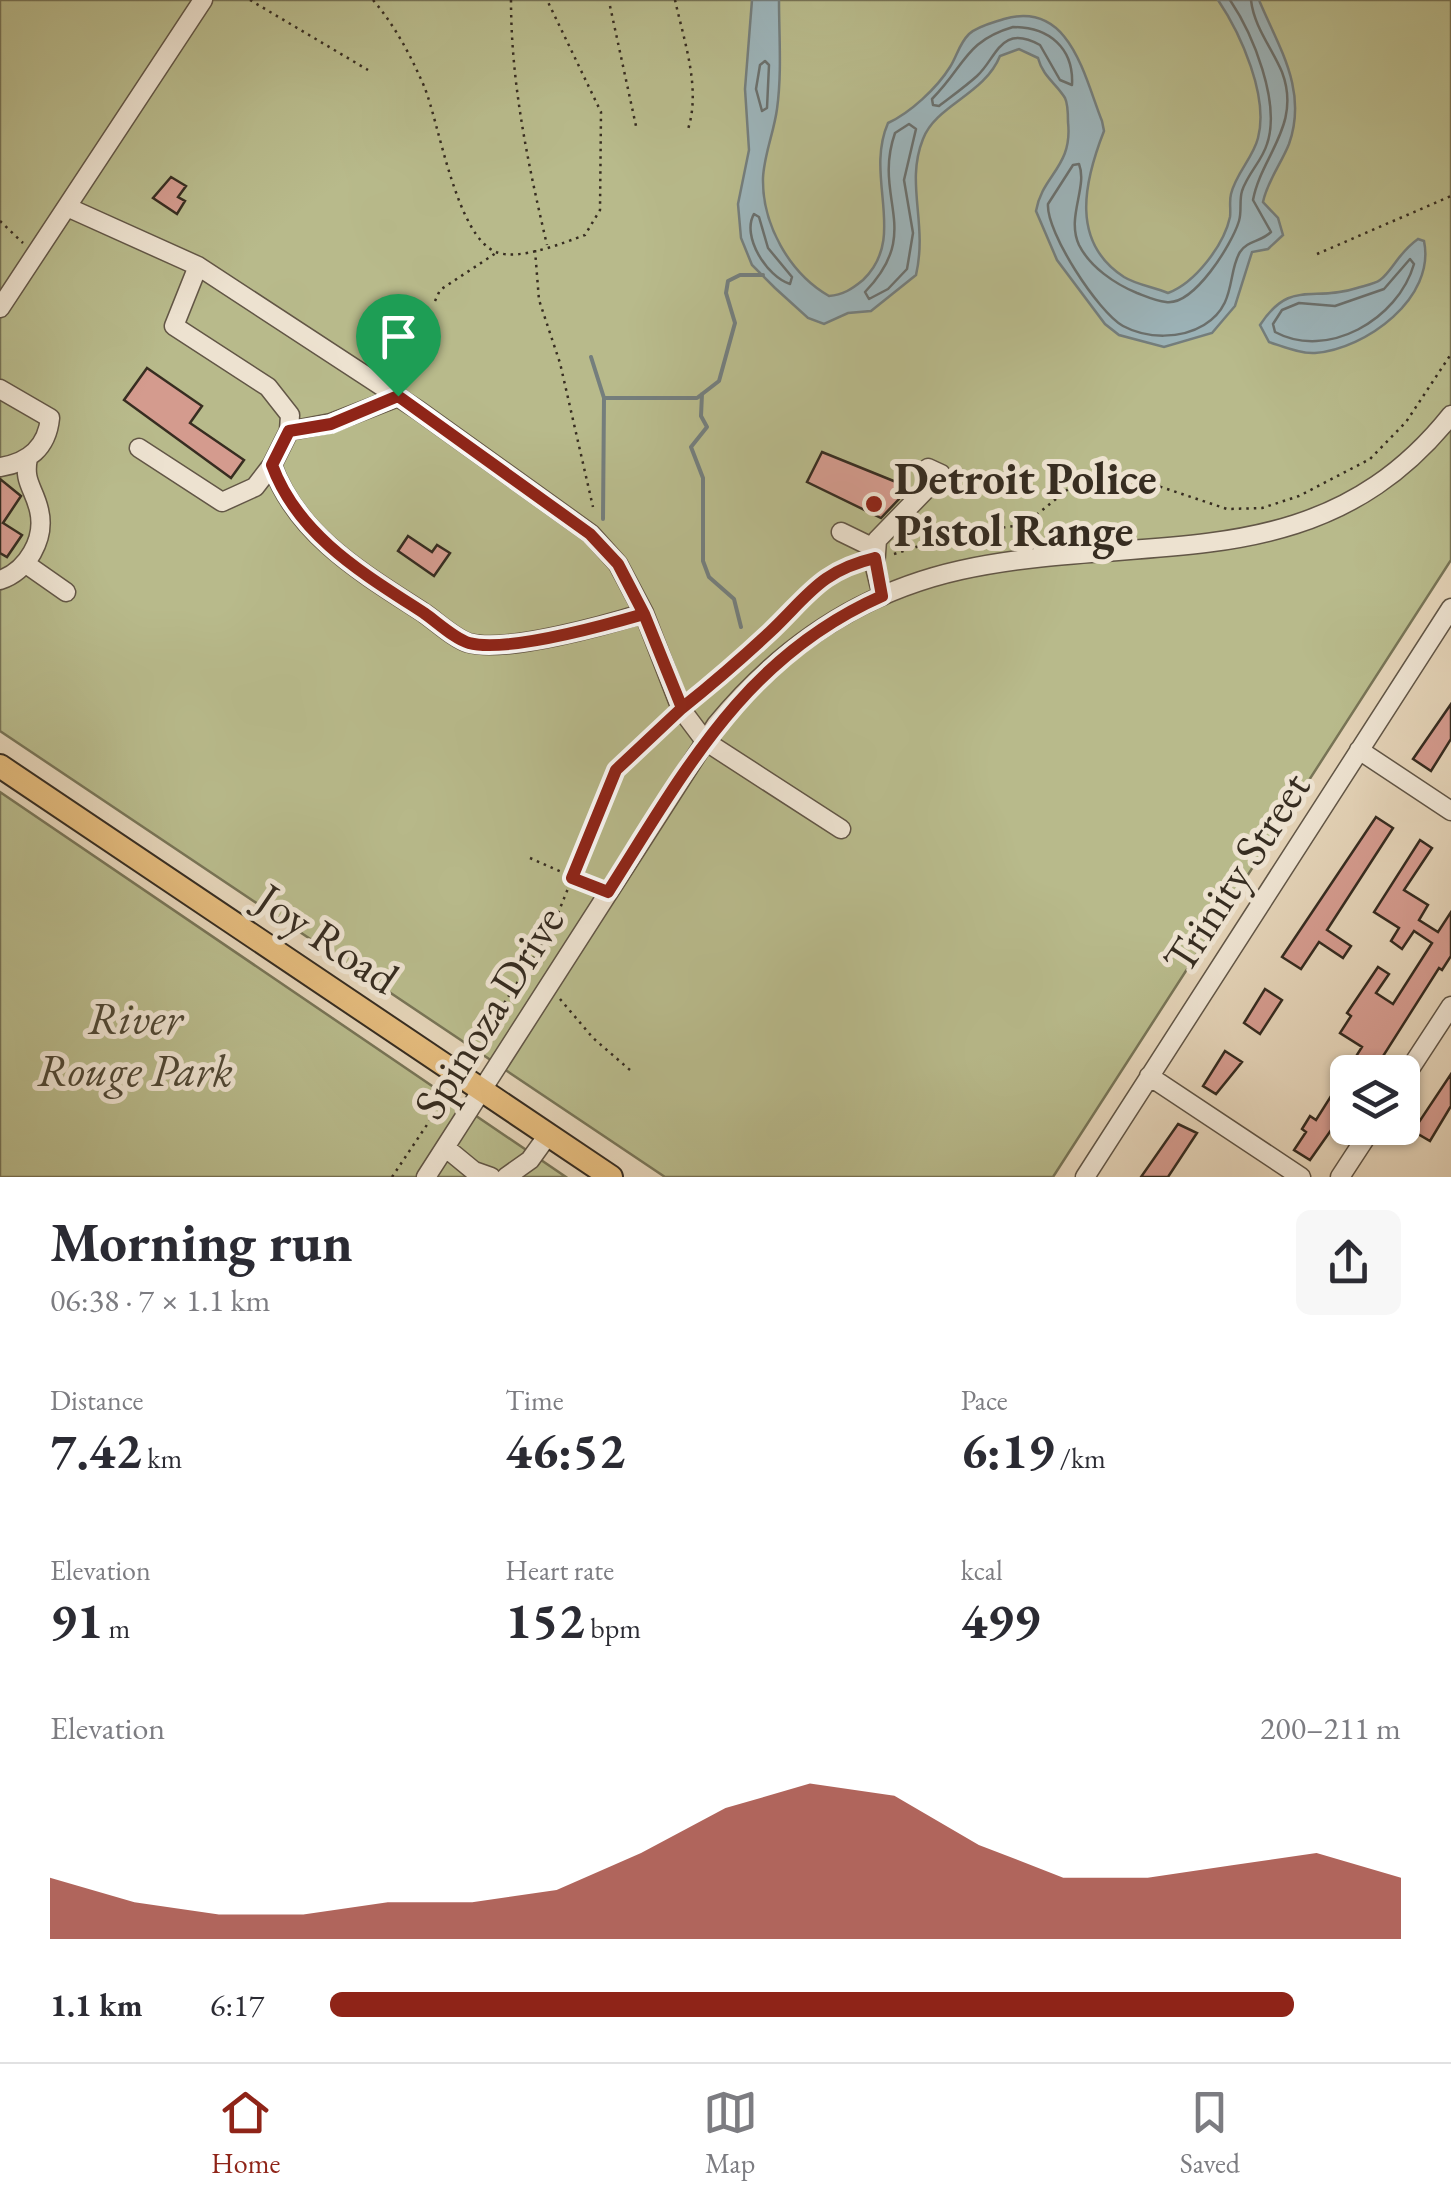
<!DOCTYPE html>
<meta charset="utf-8">
<style>
:root{--surface:#fff;--page:#f7f7f7;--text:#2b2b33;--muted:#7c7c81;--line:#e1e1e2;--accent:#8f2418}
body{margin:0;font-family:"EB Garamond",serif;background:var(--page);color:var(--text);height:100vh;display:flex;flex-direction:column;font-size:38px;white-space:nowrap}
*{box-sizing:border-box;margin:0}
p{font-size:32px;color:var(--muted)}
.icon{flex:none;width:55px;height:55px;fill:none;stroke:currentColor;stroke-width:2;stroke-linecap:round;stroke-linejoin:round}
.map{position:relative;height:1177px;overflow:hidden}
.drawer{display:flex;flex-direction:column;background:var(--surface);flex:1}
.drawer>*{flex:none}
.tools{position:absolute;left:1330px;top:1055px;display:grid;gap:20px}
.tools a{display:grid;place-items:center;width:90px;height:90px;border-radius:15px;background:var(--surface);box-shadow:0 2px 8px #0004;font-size:50px}
.pin{position:absolute;display:grid;place-items:center;width:85px;height:85px;color:#fff;margin:-102px -42px;border-radius:50% 50% 50% 0;rotate:-45deg;box-shadow:0 0 10px #0007}
.pin .icon{rotate:45deg}
.round{display:grid;place-items:center;flex:none;width:105px;height:105px;border-radius:15px;background:var(--page)}
.overview{display:flex;align-items:center;justify-content:space-between;height:170px;padding:0 50px}
h1{font-size:55px;font-weight:700;line-height:75px}
.figures{display:grid;grid-template-columns:repeat(3,1fr);gap:15px;height:170px;padding:10px 50px}
.figures div{display:grid;align-content:center}
.figures b{font-size:50px;font-weight:700}
.figures small{font-size:28px;font-weight:400}
.figures p{font-size:28px}
.chart{height:280px;padding:20px 50px}
.chart p{display:flex;justify-content:space-between}
.chart svg{width:100%;height:180px;margin-top:10px;fill:var(--accent);opacity:.7}
ul{padding:0 50px;list-style:none;font-size:32px}
li{display:grid;grid-template-columns:160px 120px 1fr;align-items:center;height:75px}
li i{height:25px;border-radius:12px;background:var(--accent)}
.tab-bar{display:flex;justify-content:space-around;align-items:center;height:140px;border-top:2px solid var(--line);background:var(--surface);font-size:28px;color:var(--muted)}
.tab-bar a{display:grid;justify-items:center;gap:5px}
.tab-bar .selected{color:var(--accent)}
.map>svg:first-child{display:block}
</style>
<div class="map">
<svg width="1451" height="1177" viewBox="0 0 1451 1177">
<rect width="100%" height="100%" fill="#e3d2b6"/>
<filter id="stains"><feTurbulence type="fractalNoise" baseFrequency=".002" numOctaves="4"/><feColorMatrix values="0 0 0 0 .2 0 0 0 0 .09 0 0 0 0 .02 0 0 0 .5 -.17"/></filter>
<radialGradient id="worn" r=".72"><stop offset=".6" stop-color="#630" stop-opacity="0"/><stop offset="1" stop-color="#630" stop-opacity=".3"/></radialGradient>
<!-- green -->
<path fill="#b8ba8b" stroke="#787456" stroke-width="2.5" d="M0,0H1451V560L1053,1177H665L0,731Z
M0,792L566,1177H0Z"/>
<!-- water -->
<path fill="#9cb4ba" stroke="#747e7d" stroke-width="2.5" d="M752,0H779C779,36 782,73 777,109C774,132 764,155 763,178C762,224 789,273 829,296C843,295 852,289 863,280C908,237 864,178 888,123C910,113 937,88 950,67C957,56 959,44 969,34C978,26 992,23 1004,19C1070,0 1084,76 1102,121L1104,131C1084,182 1070,242 1124,277C1137,285 1154,287 1168,293C1195,283 1224,245 1230,217C1231,209 1229,202 1231,194C1236,173 1253,158 1258,138C1269,97 1241,34 1218,0H1259C1279,48 1308,90 1289,144C1281,164 1267,182 1263,202L1278,218L1283,235L1268,249L1252,252L1235,306L1212,333L1164,347L1119,335L1105,324L1057,260L1036,211C1042,175 1073,167 1068,122C1068,116 1068,104 1065,98C1056,83 1043,77 1038,58L1019,49L1000,56C984,95 936,105 923,139C905,184 928,223 916,275L871,311L848,313L824,324L808,318L775,288L752,265L741,238L738,204L749,150L745,89Z
M1418,239L1424,241C1436,298 1366,349 1315,353C1300,354 1282,346 1269,342L1260,325C1291,278 1312,303 1357,288C1363,286 1375,284 1380,280C1393,270 1398,253 1418,239Z"/>
<g fill="none" stroke-linecap="round" stroke-linejoin="round">
<!-- shore -->
<path stroke="#6a706e" stroke-width="2.5" d="M1230,0C1253,34 1281,103 1267,144C1262,161 1248,173 1242,191C1239,201 1242,211 1239,221C1232,244 1194,306 1166,302C1156,301 1145,296 1137,293C1115,284 1090,267 1079,245C1066,217 1088,187 1079,164L1073,165L1048,204C1046,232 1098,312 1123,326C1147,339 1181,339 1204,325C1237,305 1227,273 1240,252C1248,240 1261,242 1271,232L1253,200C1261,156 1302,125 1282,72C1272,48 1254,27 1251,0
M1013,27C1049,27 1074,48 1072,85L1060,80L1040,45C1000,23 997,58 977,76C966,86 952,96 939,106L933,105L932,99C965,66 965,41 1013,27Z
M765,61L769,65L767,108L762,111L756,89L760,65Z
M909,124L916,129L904,180L913,233L907,269L888,289L869,299L865,292C924,231 872,199 895,133Z
M754,214L759,217L768,248L792,277L790,284C767,277 741,236 754,214Z
M1410,259L1414,264C1398,320 1327,360 1275,332L1273,324L1282,310L1299,303L1335,306L1384,289Z"/>
<!-- stream -->
<path stroke="#747e7d" stroke-width="4" d="M591,357L604,398L603,519
M702,394L701,416L707,427L691,447L703,478V561L709,577L734,599L741,627
M604,398H697L719,381L735,323L726,293L728,281L740,275H763"/>
</g>
<!-- building -->
<path fill="#d49b8e" stroke="#372d21" stroke-width="2.5" d="M171,177L186,186L178,197L185,201L177,214L153,198Z
M147,368L202,406L190,423L244,460L231,478L124,400Z
M822,452L906,486L899,499L881,518L807,482Z
M0,479L21,496L3,523L22,535L7,557L0,553Z
M408,536L432,552L437,545L450,553L434,576L398,551Z
M1451,704V739L1431,771L1413,759Z
M1376,817L1393,828L1327,930L1351,946L1343,958L1319,942L1301,969L1282,957Z
M1420,840L1432,848L1404,890L1428,905L1419,920L1438,932L1451,912V956L1442,970L1439,968L1373,1072H1348V1106L1310,1160L1294,1150L1306,1132L1302,1129L1310,1116L1316,1120L1362,1047L1340,1033L1351,1016L1347,1013L1378,967L1389,974L1376,993L1393,1004L1432,943L1414,931L1402,949L1391,941L1399,928L1374,912Z
M1265,989L1282,1000L1260,1034L1244,1023Z
M1225,1051L1242,1062L1216,1094L1203,1086Z
M1451,1074V1106L1430,1141L1413,1131Z
M1178,1124L1197,1133L1168,1177H1141Z"/>
<g fill="none" stroke-linecap="round" stroke-linejoin="round">
<!-- minor casing -->
<g stroke="#625646" stroke-width="21">
<path id="minor" d="M67,207L198,266L418,410L591,534L618,564L644,613L681,709L705,741L841,829
M198,266L174,326L268,387L290,415L289,431L272,465C297,536 364,574 424,613C437,622 455,639 469,643C507,653 606,625 644,613
M0,308L203,0
M0,389L50,418C47,448 28,463 0,467
M289,431L331,423L398,397
M139,448L222,502L255,487L272,465
M841,532L876,549
M26,564L66,592
M0,580C27,571 46,539 39,510C34,488 23,482 28,458
M882,596L875,567L877,540L941,474L928,468
M1359,750L1451,811
M1149,1076L1301,1177
M1402,1081L1451,1006
M446,1148L474,1171L491,1177
M426,1177L716,725C780,647 862,592 961,570C1144,530 1317,583 1451,415
M506,1177L530,1160L548,1135
M1085,1177L1451,608
M1340,1177L1372,1128"/>
</g>
<!-- major casing -->
<g stroke="#372d21" stroke-width="26">
<path id="major" d="M0,766L611,1177"/>
</g>
<!-- path -->
<path stroke="#372d21" stroke-width="2.5" stroke-dasharray="2.5 5" stroke-linecap="butt" d="M250,0L368,70
M373,0C395,26 410,54 424,86C439,122 456,236 496,252C519,261 563,243 585,235L600,210L601,112L547,0
M511,0C511,84 528,164 547,245
M675,0C684,41 702,91 687,132
M610,6L636,126
M0,221L23,243
M535,250L539,300L560,363L593,507
M1317,254L1451,196
M435,301L440,290L496,253
M894,554L964,532L1024,525L1072,486L1108,480L1143,481L1227,509L1262,508L1299,496L1370,459L1406,422L1451,354
M692,700C721,677 750,653 775,627C803,598 822,574 862,561
M530,858L593,886
M560,999L593,1038L630,1070
M468,1060L552,928L616,770L671,718
M392,1177L449,1092"/>
<!-- minor -->
<use href="#minor" stroke="#ede2d0" stroke-width="18"/>
<!-- major -->
<use href="#major" stroke="#e2b97b" stroke-width="22"/>
</g>
<g fill="none" stroke-linecap="round" stroke-linejoin="round">
<!-- route casing -->
<g stroke="#fff" stroke-width="20">
<path id="route" d="M398,396L331,424L289,431L272,465C298,536 364,574 424,613C437,622 455,639 469,643C507,653 606,625 644,614L682,708L616,770L572,878L608,892C685,771 744,657 882,596L875,558C820,571 808,596 770,632C741,659 712,684 682,708L644,614L618,564L590,534L398,396"/>
</g>
<!-- route -->
<use href="#route" stroke="#8f2418" stroke-width="12"/>
</g>
<!-- markers -->
<circle fill="#8f2418" stroke="#ede2d0" stroke-width="4" cx="874" cy="504" r="10"/>
<g text-anchor="middle" dominant-baseline="central" stroke-width="10" stroke-linejoin="round" paint-order="stroke">
<!-- poi labels -->
<g font-size="45" font-weight="bold" fill="#372d21" stroke="#ede2d0" text-anchor="start">
<text x="894" y="478">Detroit Police<tspan x="894" dy="52">Pistol Range</tspan></text>
</g>
<!-- street labels -->
<g font-size="45" fill="#372d21" stroke="#ede2d0">
<text transform="translate(1236 872) rotate(-57)">Trinity Street</text>
<text transform="translate(328 938) rotate(34)">Joy Road</text>
<text transform="translate(488 1012) rotate(-58)">Spinoza Drive</text>
</g>
<!-- park labels -->
<g font-size="45" font-style="italic" fill="#514936" stroke="#ede2d0">
<text x="135" y="1018">River<tspan x="135" dy="52">Rouge Park</tspan></text>
</g>
</g>
<rect width="100%" height="100%" filter="url(#stains)"/>
<rect width="100%" height="100%" fill="url(#worn)"/>
</svg>
<div class="tools">
<a><svg class="icon" aria-label="layers" viewBox="0 0 24 24"><path d="M12 4l9 5-9 5-9-5zM3 14l9 5 9-5"/></svg></a>
</div>
<div class="pin" style="left:398px;top:396px;background:#1e9e55"><svg class="icon" aria-label="arrive" viewBox="0 0 24 24"><path d="M6 21V4h12l-3 4 3 4H6"/></svg></div>
</div>
<section class="drawer">
<div class="overview"><div><h1>Morning run</h1><p>06:38 · 7 × 1.1 km</p></div><a class="round"><svg class="icon" aria-label="share" viewBox="0 0 24 24"><path d="M12 15V3M7 8l5-5 5 5M5 13v7h14v-7"/></svg></a></div>
<div class="figures">
<div><p>Distance</p><b>7.42<small> km</small></b></div>
<div><p>Time</p><b>46:52</b></div>
<div><p>Pace</p><b>6:19<small> /km</small></b></div>
</div>
<div class="figures">
<div><p>Elevation</p><b>91<small> m</small></b></div>
<div><p>Heart rate</p><b>152<small> bpm</small></b></div>
<div><p>kcal</p><b>499</b></div>
</div>
<div class="chart"><p><span>Elevation</span>200–211 m</p>
<svg viewBox="0 0 160 44" preserveAspectRatio="none"><path d="M0 44V29L10 35L20 38L30 38L40 35L50 35L60 32L70 23L80 12L90 6L100 9L110 21L120 29L130 29L140 26L150 23L160 29V44z"/></svg>
</div>
<ul>
<li><b>1.1 km</b>6:17<i style="width:90%"></i></li>
</ul>
</section>
<nav class="tab-bar">
<a class="selected"><svg class="icon" aria-label="home" viewBox="0 0 24 24"><path d="M3 11l9-7 9 7M6 9v11h12V9"/></svg>Home</a>
<a><svg class="icon" aria-label="map" viewBox="0 0 24 24"><path d="M3 6l6-2 6 2 6-2v14l-6 2-6-2-6 2zM9 4v14M15 6v14"/></svg>Map</a>
<a><svg class="icon" aria-label="saved" viewBox="0 0 24 24"><path d="M7 4h10v16l-5-4-5 4z"/></svg>Saved</a>
</nav>
